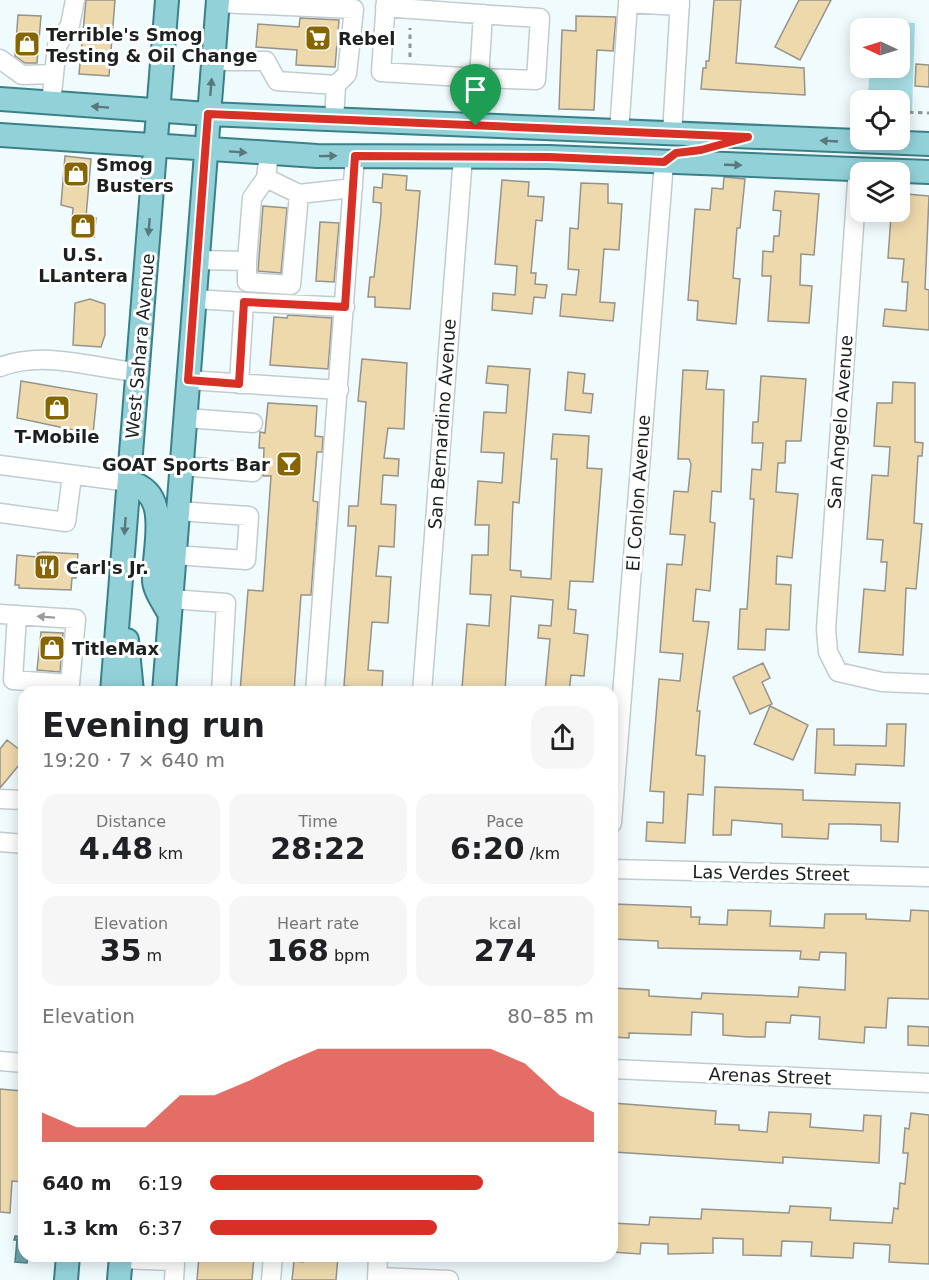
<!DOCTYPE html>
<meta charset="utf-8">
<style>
:root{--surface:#fff;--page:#f6f6f6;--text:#202124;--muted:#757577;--accent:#d93025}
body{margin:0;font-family:"DejaVu Sans",sans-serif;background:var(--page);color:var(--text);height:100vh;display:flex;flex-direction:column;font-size:22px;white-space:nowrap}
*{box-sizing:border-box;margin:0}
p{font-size:20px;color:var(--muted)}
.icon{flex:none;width:33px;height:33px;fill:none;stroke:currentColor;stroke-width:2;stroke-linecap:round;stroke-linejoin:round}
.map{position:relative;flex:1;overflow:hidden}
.details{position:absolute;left:18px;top:686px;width:600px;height:576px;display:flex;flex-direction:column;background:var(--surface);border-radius:18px;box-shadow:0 3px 15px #0003}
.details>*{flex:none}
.needle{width:39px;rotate:274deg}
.fabs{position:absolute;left:850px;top:18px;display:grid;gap:12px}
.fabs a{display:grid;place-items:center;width:60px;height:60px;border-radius:12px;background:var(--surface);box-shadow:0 3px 15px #0003;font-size:30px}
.pin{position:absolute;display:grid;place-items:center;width:51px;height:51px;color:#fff;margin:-62px -26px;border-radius:50% 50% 50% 0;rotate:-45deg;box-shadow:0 0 6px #0007}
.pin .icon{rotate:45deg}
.round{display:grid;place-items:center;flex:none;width:63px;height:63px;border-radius:18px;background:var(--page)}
.headline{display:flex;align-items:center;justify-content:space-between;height:102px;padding:0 24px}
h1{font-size:33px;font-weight:600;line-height:45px}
.figures{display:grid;grid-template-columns:repeat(3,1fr);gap:9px;height:102px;padding:6px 24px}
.figures div{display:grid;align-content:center;border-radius:15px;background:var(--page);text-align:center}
.figures b{font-size:30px;font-weight:600}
.figures small{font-size:16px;font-weight:400}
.figures p{font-size:16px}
.chart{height:168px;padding:12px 24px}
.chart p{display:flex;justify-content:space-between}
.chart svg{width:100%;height:108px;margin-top:6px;fill:var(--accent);opacity:.7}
ul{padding:0 24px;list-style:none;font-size:20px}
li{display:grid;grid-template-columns:96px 72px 1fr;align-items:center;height:45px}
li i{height:15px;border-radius:8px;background:var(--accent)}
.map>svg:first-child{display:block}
</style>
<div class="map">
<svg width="929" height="1280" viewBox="0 0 929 1280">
<rect width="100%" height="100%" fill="#f0fbfd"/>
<!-- green -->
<path fill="#aae1e8" d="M895,22L915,23L912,112L900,111V100H868L869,76L873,68H900V28H892Z"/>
<!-- water -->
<path fill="#6ca6ad" stroke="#547e83" stroke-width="1.5" d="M15,1236L24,1237V1256H28L27,1263L15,1262L17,1240H14Z"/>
<!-- building -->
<path fill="#eed9ad" stroke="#96938b" stroke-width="1.5" d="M86,0H115L109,76L79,74Z
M714,0H741L736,63L804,68L805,95L701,89L703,68H706V61H709Z
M799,0H831L800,60L775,47Z
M18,15L41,16L37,63H25L15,56Z
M576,16L616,17L613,51L597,50L594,110L559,109L562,30L576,31Z
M300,18L339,20L335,67L296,65L297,50L256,47L258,24L299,27Z
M916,64L929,65V87L915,86Z
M65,156L91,159L86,217L96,218L94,237L71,234L73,208L61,205Z
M383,174L407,176L406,190L420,191L410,309L375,307V297H368L370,277H374L381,213V203L373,202L374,187L382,188Z
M724,177L745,179L740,228H737L733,278L740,279L736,324L697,320L698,301L688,300L695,209L710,210L712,188L723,189Z
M502,180L529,182L528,196L544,197L542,221L536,220L531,273H536L535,284L547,285L545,298L534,297L532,314L492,310L493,293L515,295L517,266L495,264Z
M581,183L608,184V203L622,204L619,250L604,249L600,302L615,303L613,321L560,316L562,294L576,295L579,270L568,269L570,228L578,229Z
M775,191L819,194L814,255L801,254L800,285L812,286L809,323L768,321L771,276H762L763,251L773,252L774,236H779L781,211L773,210Z
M907,194L929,196L925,289L929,290V330L883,326L885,309L906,311L908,282H902L904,259L888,258L891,216L897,217L900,207H906Z
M263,206L287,208L281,273L258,271Z
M320,222L339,223L334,282L316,281Z
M90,299L105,304V335L101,347L73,345L75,303Z
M288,315L332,318L328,369L270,365L274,317L287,318Z
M362,359L407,363L404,429L388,428L384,458L399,459L398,476L383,475L381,504L396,505L394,547L379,546L376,576L391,577L388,623L372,622L368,670L383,671L382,690L344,686L356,526H348L349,506H358L366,402L358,401Z
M488,366L530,369L519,503L513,502L510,570L521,571V577L551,579L557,459H551L553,434L589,436L587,468L602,469L593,582L570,581L568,609L576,610L574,633L588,635L584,676L571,675L569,692H545L550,639L538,638L539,625L551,626L553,600L511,596L505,691L462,688L467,624L489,626L491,595L470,594L472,555H488L489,525H475L478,481L502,483L504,453L481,452L484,412L506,413L508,385L486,383Z
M683,370L708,371L706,389L724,390L721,492L712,491L710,522L715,523L710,591L696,589L693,621L709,622L697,711H700L696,755L705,756L703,795L688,794L685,843L646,841L647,822L663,823L664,792L650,791L659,679L680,681L683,654L660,652L667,564L682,565L685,535L670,534L674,491L688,492L691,464L689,459H678Z
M568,372L585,374L583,393L593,394L591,413L565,410Z
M761,376L806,379L801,441H786L785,463H778L776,492L798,494L792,558L777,556L776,584L791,585L789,630L766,629L765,650L738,649L740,609H747L749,580L754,499H750L752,469L761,470L763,443H752L753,422H758Z
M21,381L97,394L93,434L17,418Z
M893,382L915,383V442L923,443L922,456H918L914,523L922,524L916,589L906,588L903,655L859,652L864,589L885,591L887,562H881L883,540L867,539L872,475L888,476L890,447L874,446L877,403H892Z
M268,403L317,406L315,436L323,437L322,452H317L313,501L318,502L311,595H301L294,692H240L248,590L263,591L271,476H263L264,448H259L260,432L265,433Z
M43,552L78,554L76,578H72L71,590L19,588V585H15L17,555L37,557L38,553Z
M41,632L63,633L60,672L37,670Z
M763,663L770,678L762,682L772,704L750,714L733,677Z
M770,706L808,725L793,760L754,744Z
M887,724H906L904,766L856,764L855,775L815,773L817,729H834V745L886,746Z
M7,740L24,753V759L0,788V749Z
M715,787L803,790V800L900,803L898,842L881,841V825L851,824H829L828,839L782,837V824L732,820L731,835H713Z
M614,904L691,907V917H700L699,924L727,925L728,910L771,911L770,926L824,928L825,914H866V919L910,921L911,910L929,911V999L888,998L886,1028L865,1027L864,1043L819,1039L820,1017L791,1015L790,1023L766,1022L765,1037H748L723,1035V1014L692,1012L691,1035L629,1033V1038L612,1037V988L649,990V996L701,999L702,993L798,997L799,987L845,990L846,953L820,952L819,960L800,959L801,951L658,948V941L612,939Z
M908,1026L929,1027V1046L908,1045Z
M0,1089L22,1091L24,1182L12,1181L10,1213L0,1212Z
M612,1103L716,1111L715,1124L739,1125V1130L767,1132L769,1112L811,1114L810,1127L863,1131L864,1115L881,1116L879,1163L783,1157V1163L614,1152L616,1130L612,1129Z
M911,1113L929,1115V1264L889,1262L890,1245L854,1243L853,1258L829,1257L811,1256L812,1242L782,1241L781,1256L743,1255V1239L713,1238V1253L668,1254V1244L641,1243L640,1254L612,1252V1223L649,1225L650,1217L701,1219L702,1209L789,1213L790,1206L831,1208L830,1220L892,1223L894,1208L898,1209L900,1183L905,1184L908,1153H903L905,1128L909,1129Z
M199,1256H254L252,1280H197Z
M303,1256H338L336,1280H292L294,1261L303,1262Z"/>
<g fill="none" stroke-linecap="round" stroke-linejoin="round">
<!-- minor casing -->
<g stroke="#c2ccce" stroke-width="21">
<path id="minor" d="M386,0L381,72L479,78L476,126
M218,3L354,9L347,74L336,85L334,120
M385,7C437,11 489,15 540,18L536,80L479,78L483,14
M0,59L22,75L54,74
M213,61H266L277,81L336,85
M51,103L57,46L70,25L75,0
M619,132L628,3L680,6
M672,134L680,0
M858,169L826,629L828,652L838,672L882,682L929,684
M299,194L353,188
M197,260L247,261V282L291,285L299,194L266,178
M247,261L252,198L266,178L269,154
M194,299L244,302
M0,367C45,350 92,368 138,372
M188,380L339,390
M239,384L244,302L345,307
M186,418L253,423
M0,465L129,482
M182,466L253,472
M0,513L66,522L72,476
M175,555L246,560L249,516L178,511
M171,599L226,603L221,692
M0,614L76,619L70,684L13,680L17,615
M315,692L355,156
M422,692L463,156
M0,799L24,800
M612,823L664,162
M0,842L24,844
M612,869L929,877
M0,1061L24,1063
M612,1069L929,1083
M171,1256L175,1265L174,1280
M120,1259L173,1261
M377,1277L449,1280
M271,1280L273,1256
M377,1280L378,1256"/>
</g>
<!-- major casing -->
<g stroke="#3b8088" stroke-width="26">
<path id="major" d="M0,99L208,114L929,144
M0,135L317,156L549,157L929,172
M129,482C173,493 153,547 154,581C155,592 165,605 170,615
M127,640L132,692
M112,692L167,0
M164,692L218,0
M66,1280L68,1256
M119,1280L121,1256"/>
</g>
<!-- path -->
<path stroke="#8e9697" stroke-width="3" stroke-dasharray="4.5 4.5" stroke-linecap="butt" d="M410,57V28
M900,112L929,113"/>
<!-- minor -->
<use href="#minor" stroke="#fff" stroke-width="18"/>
<!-- major -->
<use href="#major" stroke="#93d1d9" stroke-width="22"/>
</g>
<!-- one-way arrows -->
<defs><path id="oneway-solid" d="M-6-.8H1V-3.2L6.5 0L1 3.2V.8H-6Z" transform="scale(1.5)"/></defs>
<g fill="#58787c">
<use href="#oneway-solid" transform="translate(211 87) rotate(-85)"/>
<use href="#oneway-solid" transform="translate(100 107) rotate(-176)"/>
<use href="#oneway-solid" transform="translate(829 141) rotate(-177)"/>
<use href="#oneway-solid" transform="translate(238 152) rotate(4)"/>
<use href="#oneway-solid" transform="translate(328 156) rotate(-1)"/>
<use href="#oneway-solid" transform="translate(733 165) rotate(2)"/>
<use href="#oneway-solid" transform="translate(149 227) rotate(95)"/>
<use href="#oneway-solid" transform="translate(125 526) rotate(94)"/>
</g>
<use fill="#999b9b" href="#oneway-solid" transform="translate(46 617) rotate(-176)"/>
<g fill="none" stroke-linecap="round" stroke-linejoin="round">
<!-- route casing -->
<g stroke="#fff" stroke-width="12">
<path id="route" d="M208,114L748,137L701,150L676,153L664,162L549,157L355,156L345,307L244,302L239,384L188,380Z"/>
</g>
<!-- route -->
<use href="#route" stroke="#d93025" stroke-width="8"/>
</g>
<!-- icons -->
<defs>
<g id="supermarket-square" transform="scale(1.35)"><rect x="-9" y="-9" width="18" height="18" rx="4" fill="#876500" stroke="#fff"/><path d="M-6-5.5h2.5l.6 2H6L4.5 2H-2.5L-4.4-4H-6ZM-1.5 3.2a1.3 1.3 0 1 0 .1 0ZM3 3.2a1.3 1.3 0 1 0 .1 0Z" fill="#fff"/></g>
<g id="shop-square" transform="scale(1.35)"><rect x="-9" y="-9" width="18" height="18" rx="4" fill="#876500" stroke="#fff"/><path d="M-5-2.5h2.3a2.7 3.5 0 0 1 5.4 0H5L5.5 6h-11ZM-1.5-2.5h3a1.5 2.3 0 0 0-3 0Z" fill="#fff"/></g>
<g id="bar-square" transform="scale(1.35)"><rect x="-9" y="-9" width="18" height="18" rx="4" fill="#876500" stroke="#fff"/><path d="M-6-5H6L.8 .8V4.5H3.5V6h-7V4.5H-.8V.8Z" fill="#fff"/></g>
<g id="restaurant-square" transform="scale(1.35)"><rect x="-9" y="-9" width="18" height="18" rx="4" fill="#876500" stroke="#fff"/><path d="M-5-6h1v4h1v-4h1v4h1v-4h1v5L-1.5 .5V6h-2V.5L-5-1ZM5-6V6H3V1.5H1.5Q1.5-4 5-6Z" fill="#fff"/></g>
</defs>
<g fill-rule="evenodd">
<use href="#supermarket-square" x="318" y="38"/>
<use href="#shop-square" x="27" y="44"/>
<use href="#shop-square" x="76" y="174"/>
<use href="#shop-square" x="83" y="226"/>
<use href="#shop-square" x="57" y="408"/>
<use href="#bar-square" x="289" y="464"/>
<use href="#restaurant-square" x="47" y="567"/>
<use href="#shop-square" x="52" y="648"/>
</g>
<g text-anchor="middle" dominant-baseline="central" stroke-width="6" stroke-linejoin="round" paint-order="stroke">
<!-- poi labels -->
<g font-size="18" font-weight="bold" fill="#1c2020" stroke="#fff" text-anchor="start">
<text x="46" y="34">Terrible's Smog<tspan x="46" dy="21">Testing &amp; Oil Change</tspan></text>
<text x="338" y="38">Rebel</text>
<text x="96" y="164">Smog<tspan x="96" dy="21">Busters</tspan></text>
<text x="83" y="254" text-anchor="middle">U.S.<tspan x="83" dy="21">LLantera</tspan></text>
<text x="57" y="436" text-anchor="middle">T-Mobile</text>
<text x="270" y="464" text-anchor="end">GOAT Sports Bar</text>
<text x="66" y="567">Carl's Jr.</text>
<text x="72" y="648">TitleMax</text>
</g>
<!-- street labels -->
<g font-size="18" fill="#1c2020" stroke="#fff">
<text transform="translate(140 346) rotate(-85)">West Sahara Avenue</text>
<text transform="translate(840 422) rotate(-86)">San Angelo Avenue</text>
<text transform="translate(442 424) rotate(-86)">San Bernardino Avenue</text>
<text transform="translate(638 493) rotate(-86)">El Conlon Avenue</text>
<text transform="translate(771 873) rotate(1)">Las Verdes Street</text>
<text transform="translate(770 1076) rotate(2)">Arenas Street</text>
</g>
</g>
</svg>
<div class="fabs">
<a><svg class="needle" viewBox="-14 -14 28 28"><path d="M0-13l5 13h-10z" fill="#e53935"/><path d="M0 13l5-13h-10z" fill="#757577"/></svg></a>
<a><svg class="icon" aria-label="locate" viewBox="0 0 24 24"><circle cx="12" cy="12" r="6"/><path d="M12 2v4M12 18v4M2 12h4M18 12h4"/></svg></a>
<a><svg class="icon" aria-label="layers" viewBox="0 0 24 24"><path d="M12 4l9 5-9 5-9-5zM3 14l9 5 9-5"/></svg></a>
</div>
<div class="pin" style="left:476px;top:126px;background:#1e9e55"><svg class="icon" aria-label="arrive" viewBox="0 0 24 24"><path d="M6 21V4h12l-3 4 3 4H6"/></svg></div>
<section class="details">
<div class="headline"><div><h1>Evening run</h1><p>19:20 · 7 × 640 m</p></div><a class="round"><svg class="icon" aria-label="share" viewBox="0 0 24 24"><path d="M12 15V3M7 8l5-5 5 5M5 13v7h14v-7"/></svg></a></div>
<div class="figures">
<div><p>Distance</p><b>4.48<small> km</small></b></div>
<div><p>Time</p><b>28:22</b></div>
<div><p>Pace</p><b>6:20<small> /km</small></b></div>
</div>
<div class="figures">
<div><p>Elevation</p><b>35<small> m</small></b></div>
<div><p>Heart rate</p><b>168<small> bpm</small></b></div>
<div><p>kcal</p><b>274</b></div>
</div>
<div class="chart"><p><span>Elevation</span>80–85 m</p>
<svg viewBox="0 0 160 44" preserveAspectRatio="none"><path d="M0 44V32L10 38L20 38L30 38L40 25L50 25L60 19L70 12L80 6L90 6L100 6L110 6L120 6L130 6L140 12L150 25L160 32V44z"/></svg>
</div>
<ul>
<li><b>640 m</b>6:19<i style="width:71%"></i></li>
<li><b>1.3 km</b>6:37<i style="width:59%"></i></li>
</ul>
</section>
</div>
